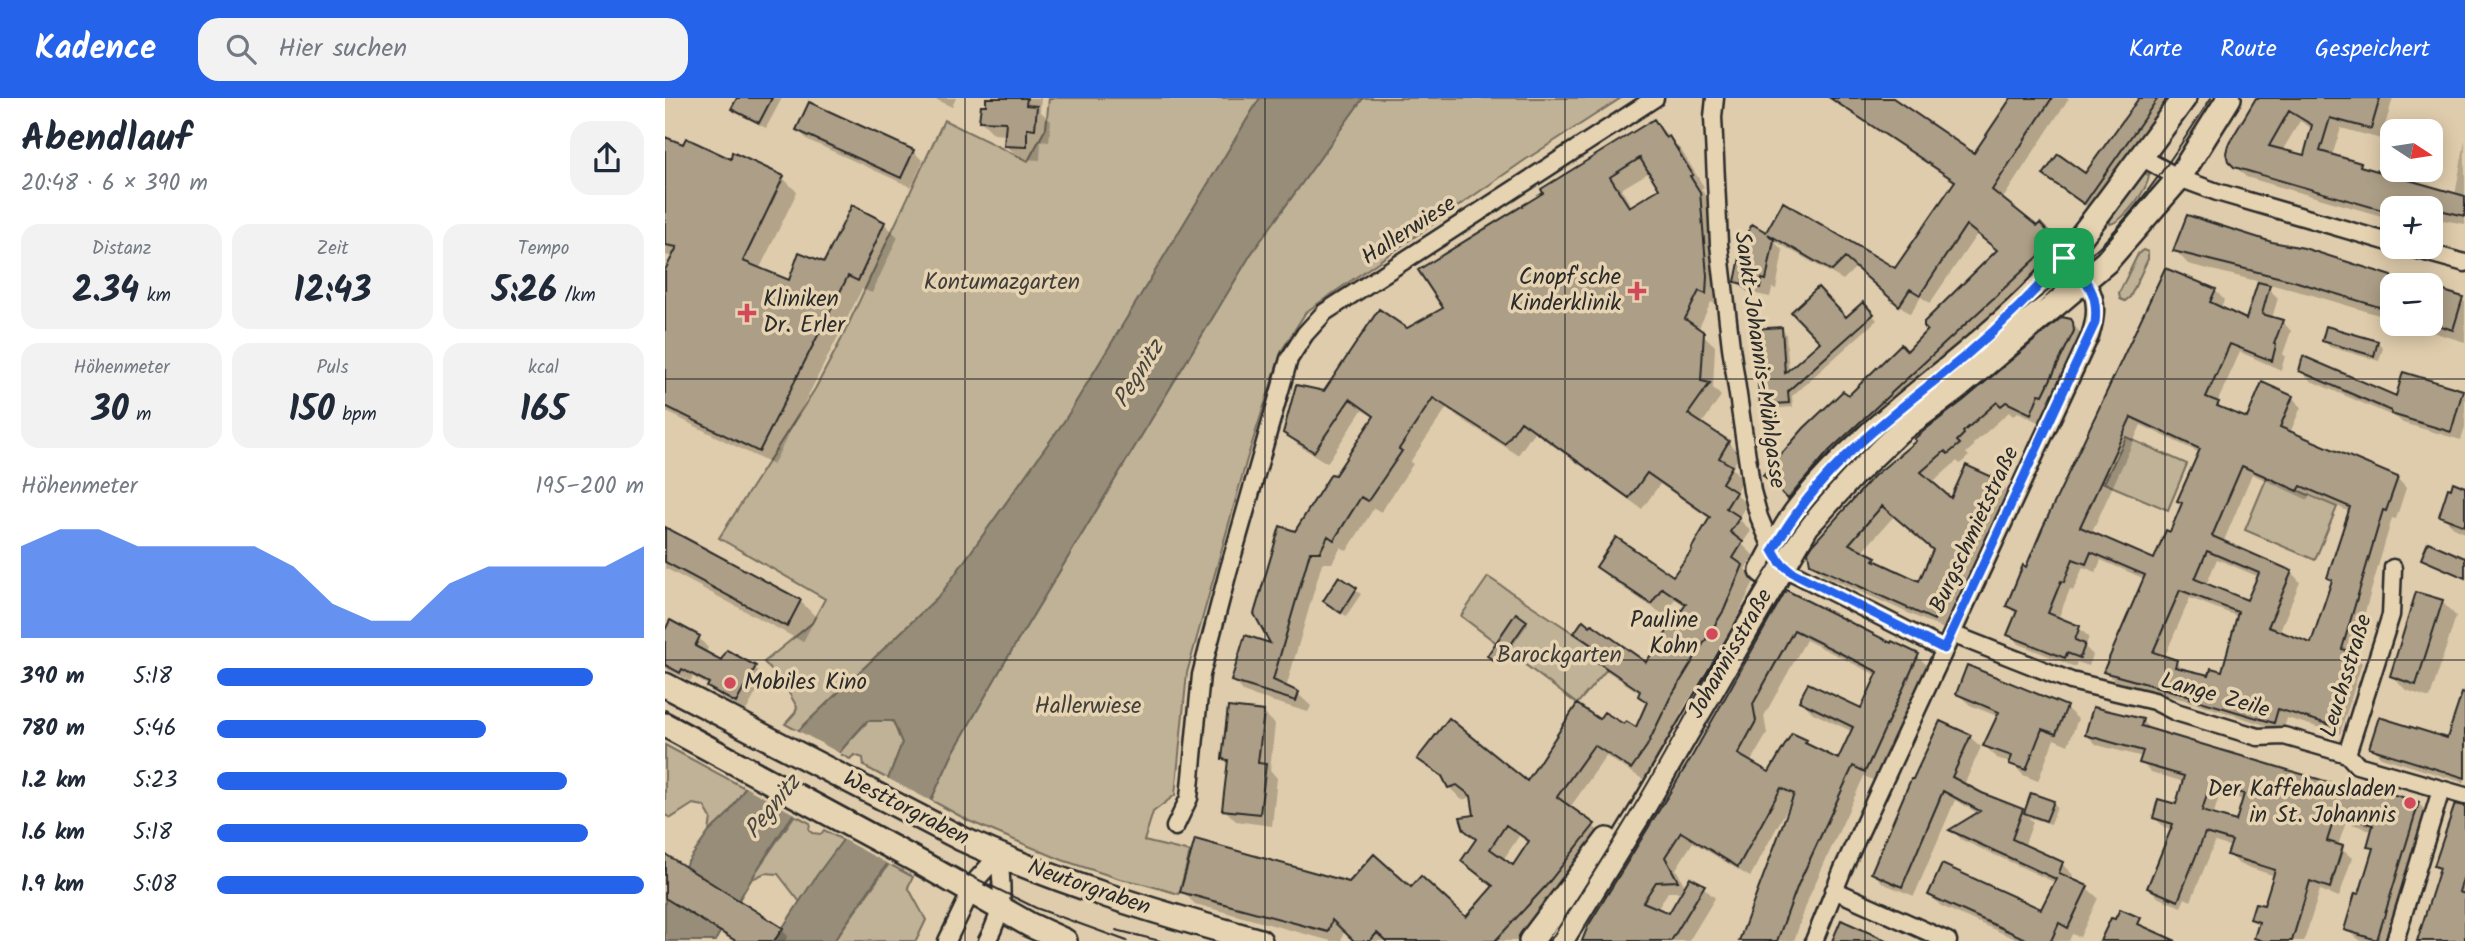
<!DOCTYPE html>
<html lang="de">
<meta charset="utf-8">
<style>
:root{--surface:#fff;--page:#f2f2f3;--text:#1f2937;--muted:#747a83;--accent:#2563eb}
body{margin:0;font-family:Kalam,sans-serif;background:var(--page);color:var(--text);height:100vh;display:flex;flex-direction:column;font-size:26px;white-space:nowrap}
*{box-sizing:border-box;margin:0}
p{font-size:23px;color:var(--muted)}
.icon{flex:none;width:38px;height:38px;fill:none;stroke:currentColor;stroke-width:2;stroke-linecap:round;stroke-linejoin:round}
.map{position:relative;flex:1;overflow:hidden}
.sheet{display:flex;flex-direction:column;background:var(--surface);width:665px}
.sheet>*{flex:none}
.needle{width:46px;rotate:102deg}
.buttons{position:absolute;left:1715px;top:21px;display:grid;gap:14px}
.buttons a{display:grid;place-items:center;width:63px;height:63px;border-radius:14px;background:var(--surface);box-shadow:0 4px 18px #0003;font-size:35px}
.pin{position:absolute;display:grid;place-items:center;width:60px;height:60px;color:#fff;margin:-30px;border-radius:14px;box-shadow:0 4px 10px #0006}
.round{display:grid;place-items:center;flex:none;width:74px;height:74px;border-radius:21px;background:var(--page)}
.head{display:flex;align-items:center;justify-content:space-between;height:119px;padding:0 21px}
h1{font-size:38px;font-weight:800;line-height:52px}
.metrics{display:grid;grid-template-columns:repeat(3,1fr);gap:10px;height:119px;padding:7px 21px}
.metrics div{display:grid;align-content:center;border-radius:18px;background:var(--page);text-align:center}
.metrics b{font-size:35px;font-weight:800}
.metrics small{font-size:19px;font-weight:400}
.metrics p{font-size:19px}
.chart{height:196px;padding:14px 21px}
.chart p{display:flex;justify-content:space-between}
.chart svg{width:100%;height:126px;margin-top:7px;fill:var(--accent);opacity:.7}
ul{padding:0 21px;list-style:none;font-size:23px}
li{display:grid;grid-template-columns:112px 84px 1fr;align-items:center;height:52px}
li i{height:18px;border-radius:9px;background:var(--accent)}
header{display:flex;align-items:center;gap:42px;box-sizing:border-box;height:98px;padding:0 35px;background:var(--accent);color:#fff}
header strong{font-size:33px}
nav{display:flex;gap:38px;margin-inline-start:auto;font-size:24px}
.search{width:490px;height:63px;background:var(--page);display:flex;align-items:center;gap:18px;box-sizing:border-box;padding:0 24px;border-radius:21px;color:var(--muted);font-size:26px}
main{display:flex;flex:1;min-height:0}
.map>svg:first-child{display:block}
</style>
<header>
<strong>Kadence</strong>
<div class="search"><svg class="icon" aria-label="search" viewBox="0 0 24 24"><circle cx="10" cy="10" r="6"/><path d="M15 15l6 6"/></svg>Hier suchen</div>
<nav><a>Karte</a><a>Route</a><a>Gespeichert</a></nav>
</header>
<main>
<section class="sheet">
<div class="head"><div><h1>Abendlauf</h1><p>20:48 · 6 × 390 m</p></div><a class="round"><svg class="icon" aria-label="share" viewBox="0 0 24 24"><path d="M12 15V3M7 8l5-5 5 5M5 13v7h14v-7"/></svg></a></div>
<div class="metrics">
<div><p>Distanz</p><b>2.34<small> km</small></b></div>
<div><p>Zeit</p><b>12:43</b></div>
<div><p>Tempo</p><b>5:26<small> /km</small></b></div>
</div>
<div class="metrics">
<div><p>Höhenmeter</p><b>30<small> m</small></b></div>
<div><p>Puls</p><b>150<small> bpm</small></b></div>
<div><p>kcal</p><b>165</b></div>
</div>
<div class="chart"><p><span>Höhenmeter</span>195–200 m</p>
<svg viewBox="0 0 160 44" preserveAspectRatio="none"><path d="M0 44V12L10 6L20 6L30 12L40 12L50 12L60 12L70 19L80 32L90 38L100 38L110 25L120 19L130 19L140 19L150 19L160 12V44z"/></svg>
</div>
<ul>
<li><b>390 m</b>5:18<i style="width:88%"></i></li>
<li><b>780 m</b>5:46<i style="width:63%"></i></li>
<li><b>1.2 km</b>5:23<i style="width:82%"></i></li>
<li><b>1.6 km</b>5:18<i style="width:87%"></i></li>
<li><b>1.9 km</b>5:08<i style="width:100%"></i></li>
</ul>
</section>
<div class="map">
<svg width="1800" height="843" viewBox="0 0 1800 843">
<rect width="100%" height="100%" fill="#dfccac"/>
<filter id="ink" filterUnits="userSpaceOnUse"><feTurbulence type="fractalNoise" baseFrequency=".0143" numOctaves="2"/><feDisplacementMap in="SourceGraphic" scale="14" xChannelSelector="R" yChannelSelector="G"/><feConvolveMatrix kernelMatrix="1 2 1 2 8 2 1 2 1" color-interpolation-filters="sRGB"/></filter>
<g filter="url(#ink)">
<!-- green -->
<path fill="#c0b296" stroke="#766e60" stroke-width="2" d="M384,0H595L400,322L276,496L133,633L120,626L130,615L132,609L119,586L99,564L147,525L160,501L54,440L150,291L176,242L279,22L363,63L381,30Z
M698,0H956L860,62L641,214L617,252L582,361L522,575L510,697L488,714L479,743L525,754L514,796L475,785L455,781L397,762L304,723L266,702L289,653L338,567L586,156Z
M1479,75L1484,77C1483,91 1459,123 1445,126V118L1470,79Z
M1478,152L1483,154V161L1465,199L1460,203L1455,201L1454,195L1473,156Z
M1461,339L1522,366L1503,412L1439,385Z
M1602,379L1672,409L1650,462L1580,432Z
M823,479L934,552L928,561L943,570L912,606L796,518Z
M203,623H228L237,645L223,681L199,668L198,660L189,657L185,661L173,655Z
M0,647L80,690L63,716L44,734L46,720L39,708L28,706L6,720L0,717Z
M130,717L145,725L144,732L147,735L156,736L159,732L178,742L135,804L113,776L100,775L85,782Z
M224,766L248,779L243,789L261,822L251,843H169Z"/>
<!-- water -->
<path fill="#988d79" stroke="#6c665a" stroke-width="2" d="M595,0H698L586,156L338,567L289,653L266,702L169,843H109L152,777L223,681L237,645L228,623H202C142,688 94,766 50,843H0V796L44,734L63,716L80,690L133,633L276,496L400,322Z"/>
<!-- pier -->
<path fill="#dfccac" d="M130,631L176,656L133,718L78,688Z
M220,679L268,704L271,701L227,768L175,740Z"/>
<!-- shadow -->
<path fill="#0003" fill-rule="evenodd" d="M74,0H117L101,30L75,17L68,10Z
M268,0H291L287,9Z
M323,0H376L375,13L386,23L384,44L376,43L375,62L355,61L341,47L342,37L329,36L315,22L322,9Z
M1180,0H1225L1309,57L1349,0H1404L1337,102L1372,130L1375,127L1400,153L1134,410L1110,387L1184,299L1242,255L1334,153L1312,136L1265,205L1256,199L1245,216L1191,169L1178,182L1108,142L1118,153L1111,191L1107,190L1105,199L1082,194L1072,184L1118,107L1231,172L1290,85L1186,15L1176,5Z
M1476,0H1508L1428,113L1381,77L1421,78Z
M1593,0H1728L1716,41L1676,30L1667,58L1695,66L1699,71L1790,97L1800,42V126L1778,122L1774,135L1766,132V110H1727V121L1581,79L1565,62ZM1635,23L1648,31L1641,59L1617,53Z
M989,23L1016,52L1039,89L1036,91L1047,108L1053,191V207L1046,204L1033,232L1050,248L1048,290L1056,298L1036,327L1063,344L1075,357L1067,370L1078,382L1070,395L1082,407L1074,421L1086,433L1077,446L1089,458L1080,471L1090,481L1070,524L1017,613L994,660L979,682L941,658L904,711L928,728L941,740L892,801L854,843H691L679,833L676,843H666L530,806L517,793L684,786L746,791L801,821L829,790L798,763L812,743L801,731L811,718L808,700L806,699L797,702L784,689L781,683L754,661L862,685L934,623L972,632L983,606L975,598L976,596L942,573L930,560L934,555L911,535L982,567L1022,509L1010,501L999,517L945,481L933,469L1009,480L1029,452L1045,421L995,386L977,411L869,334L853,357L781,311L745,364L748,366L716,414L709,410L682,453L676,449L667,465H657L621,590L633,596L646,608L643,614L580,595L568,582L609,548L631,435L710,320L697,312L662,365L633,347L620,334L660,295L742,232L780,211L880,95ZM985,74L996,91L967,109L956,91ZM854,738L865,746L849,769L838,762Z
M133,32L248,53L258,63L246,89L143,42Z
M0,41L118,80L132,94L94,172L125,184L160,166L219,125L233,139L207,195L197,191L108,367L0,313V178L9,159L0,157Z
M1607,146L1639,152L1753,187H1727V221L1644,196L1523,166L1510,152Z
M1603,190L1613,200L1607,220L1617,223L1626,233L1618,256L1620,258L1616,272L1575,254L1552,305L1560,313L1583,323L1627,299L1636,309L1625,335L1732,380L1741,390L1731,421L1727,420L1688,556L1697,565L1675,636L1622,620L1618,633L1534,606L1450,583L1440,573L1480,481L1436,462L1431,474L1418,469L1408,493L1405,491L1393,521L1414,530L1424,539L1420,549L1428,557L1424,568L1412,564L1410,569L1354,546L1344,536L1352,517L1343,508L1362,471L1550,192L1559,202L1556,211L1582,224ZM1476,327L1535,355L1514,403L1518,407L1506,437L1490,463L1426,436ZM1587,376L1643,402L1645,396L1685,414L1664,480L1668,484L1647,547L1614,535L1635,484L1626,474L1558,445ZM1552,461L1594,479L1583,505L1541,487ZM1525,500L1574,519L1558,575L1545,580L1520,573L1511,564L1499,560Z
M1766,191L1797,201L1800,204V244L1741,226H1766Z
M1198,206L1212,222L1127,298L1128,309L1102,311L1097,306L1116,231L1121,236L1124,274Z
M1405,223L1420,240L1377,326L1353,314L1348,318L1344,314L1308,346L1309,348L1301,355L1304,358L1295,366L1292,363L1266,386L1286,402L1333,384L1344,395L1281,532L1158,477L1147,465ZM1229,418L1270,453L1255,485L1218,468L1210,460L1197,454Z
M1659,243L1712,244L1718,250L1714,263L1665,249Z
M1636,273L1732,300L1797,294L1800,296V329L1796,342L1738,325L1732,320L1646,283Z
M1800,391V435L1791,431L1776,417Z
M0,431L135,503L151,519L138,544L0,470Z
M675,481L696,496L681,518L660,503Z
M1122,494L1227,547L1252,558L1264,569L1212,684L1199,678L1144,799L1129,843H1075L1126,708L1124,707L1085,779L1028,744L1011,771L1021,790L1038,789L1050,800L1024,843H919L1027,660ZM1141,542L1213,578L1197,613L1136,603L1148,615L1188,634L1174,663L1148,651L1141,644L1104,676L1085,665L1102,636L1099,618ZM1003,794H1018L1005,817L992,812Z
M1777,504L1791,518L1765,600L1741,592L1727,578Z
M861,524L863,526L835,565L826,559Z
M0,535L34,540L43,550L40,556L57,565L90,570L100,579L81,613L54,598L44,588L28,579L25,583L0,570Z
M1303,570L1401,610L1413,621L1403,647L1389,641L1373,683L1358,677L1347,665L1332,660L1320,648L1334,619L1305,607L1293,596Z
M1800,589V685L1716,659L1706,649L1783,642Z
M598,614L610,626L605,672L612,680L607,728L571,723L559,711L564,666L559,660Z
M1477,623L1488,634L1681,691L1753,705L1763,715L1724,843H1696L1681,832L1695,798L1709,753L1704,748L1708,733L1681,724L1673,748L1687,760L1674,799L1655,792L1639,843H1594L1591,840L1594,828L1587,821L1600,809L1610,778L1574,766L1564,756L1567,749L1550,744L1526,803L1520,800L1516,809L1494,800L1484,790L1508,732L1500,730L1490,720L1512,708L1519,684L1486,674L1476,664L1478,659L1432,647L1422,637ZM1555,695L1579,702L1572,725L1548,718Z
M1305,639L1316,649L1299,687L1360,716L1367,697L1388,704L1392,709L1386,726L1363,719L1368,724L1359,749L1397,766L1408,777L1406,782L1422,790L1433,800L1415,839L1407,836L1404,843H1355L1276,808L1265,797L1377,814L1391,785L1297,742L1287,732L1314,716L1290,702L1249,798L1219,786L1208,775Z
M1800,713V843L1776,773L1771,768Z
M0,758L116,831L123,838L120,843H68L0,801Z"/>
<!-- building -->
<path fill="#ad9f87" stroke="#2b2b2b" stroke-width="2" fill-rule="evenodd" d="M72,0H107L94,25L66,11Z
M321,0H362L361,7L372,8L370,31L362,30V49L339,48L341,24L314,23L316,7H321Z
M1165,0H1228L1309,55L1346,0H1387L1327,92L1372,128L1375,125L1391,142L1164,353L1123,401L1098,377L1139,330L1178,293L1184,297L1236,246L1242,253L1262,232L1259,229V224L1332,152L1301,127L1255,197L1245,191L1234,208L1180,160L1167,173L1103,136L1109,142L1101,182L1097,181L1095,190L1070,184L1078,145L1087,126L1101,134L1118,104L1230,170L1290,83Z
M1474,0H1493L1419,106L1378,77L1393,56L1420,75Z
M1591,0H1715L1706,31L1665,20L1655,53L1696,65L1695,68L1800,98V118L1766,110H1727V115L1569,69L1563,63L1561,55L1563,47ZM1624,13L1647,27L1639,57L1604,48Z
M144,4L249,52L236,80L131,32Z
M989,21L1001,40L1004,38L1028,77L1025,78L1035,94L1042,178L1041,196L1034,193L1020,221L1039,234L1036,283L1045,285L1023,316L1064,343L1054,360L1067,368L1057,385L1071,394L1061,410L1075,419L1065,434L1078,444L1068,460L1078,467L1059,512L1005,600L982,648L966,671L929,647L892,699L930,726L880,789L830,843H721L712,835L705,843H689L667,822L663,834L515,794L530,741L684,784L709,756L746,789L756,778L801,819L828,788L796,763L811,741L799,732L795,719L809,717L806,698L792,687L783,690L777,678L752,661L784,620L862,683L912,606L934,621L939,614L959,626L961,623L971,629L982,604L973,598L975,593L928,561L934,552L909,535L918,522L925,528L927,526L981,564L1021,506L997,490L986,506L931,469L951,439L1008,478L1027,452L1026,451L1045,419L982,375L964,400L856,323L840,346L768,300L734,351L737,353L703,403L696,399L669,442L663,438L655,454H645L608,582L634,594L631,603L566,583L580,537L605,545L589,516L615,428L630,433L666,376L670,377L709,318L685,301L649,354L618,335L631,287L659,293L714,211L742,230L778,210L753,172L878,95L876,91ZM975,60L994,91L964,109L945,79ZM841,727L864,743L848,767L825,751Z
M0,39L18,46L21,40L66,61L67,54L119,78L78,163L124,182L134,154L159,164L187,107L220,124L193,183L183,178L94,354L0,308V172L12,149L0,147Z
M1522,117L1607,144L1639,150L1727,178V213L1629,183L1508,153Z
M1500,170L1551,191L1545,204L1581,221L1593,184L1605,187L1597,216L1618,222L1609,246L1611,247L1607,263L1565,246L1541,299L1554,304L1552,308L1582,320L1597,284L1628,298L1615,329L1733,379L1721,413L1718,412L1677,551L1688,554L1666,627L1613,611L1609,625L1525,600L1526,598L1438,574L1480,477L1426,454L1421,466L1408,461L1399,484L1396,483L1383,515L1415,528L1410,542L1420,546L1415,560L1402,555L1400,560L1342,537L1352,513L1341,508L1358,467L1361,469L1377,431ZM1466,319L1535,351L1512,403L1517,405L1505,434L1501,432L1489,461L1415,429ZM1577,368L1633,393L1636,388L1685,409L1662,480L1667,482L1646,545L1603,529L1627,473L1547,438ZM1542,453L1594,475L1582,502L1530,481ZM1515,492L1573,514L1557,573L1546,570L1544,577L1510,569L1512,562L1488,554Z
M1153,189L1181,219L1198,204L1209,216L1123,293L1124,305L1095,307L1088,231L1117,229L1120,275L1155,244L1126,214Z
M1766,189L1798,199L1788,232L1766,225Z
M1397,219L1406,221L1408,224L1409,233L1378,297L1374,296L1366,316L1341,304L1336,308L1332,304L1298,334L1299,336L1292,343L1295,346L1283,356L1280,353L1256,374L1286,400L1301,367L1334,382L1269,522L1145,466L1143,454L1148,446L1209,378L1251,343L1249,341L1261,331L1299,302ZM1217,408L1268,452L1254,483L1209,462L1211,459L1184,446Z
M1661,228L1713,243L1709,258L1657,243Z
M1638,258L1731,298L1738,274L1798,292L1786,334L1726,316V313L1634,273Z
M1788,384L1800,389V428L1774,418L1783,390L1786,391Z
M0,429L136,502L122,529L0,464Z
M1763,444L1800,460V480L1756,461Z
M674,478L692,490L676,515L658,503Z
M1121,492L1226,545L1227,543L1254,556L1200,674L1188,668L1133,787L1112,843H1074L1129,696L1116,690L1073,769L1016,734L1000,759L1013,783L991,784L978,804L1004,815L1025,779L1040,787L1006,843H917L923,828L1026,660ZM1129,532L1213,574L1196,610L1143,585L1134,603L1188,629L1173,661L1140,645L1142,642L1127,635L1104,674L1073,656L1091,623L1088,606Z
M1751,494L1778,502L1751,587L1725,578Z
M851,515L862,523L833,565L822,558Z
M5,522L35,538L30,548L56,562L62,552L91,568L71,605L42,589L44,585L17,571L15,575L0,567V532Z
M1302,567L1402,608L1391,636L1377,631L1361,672L1344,666L1347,658L1318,648L1334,614L1291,596Z
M1797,595L1800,596V680L1704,650L1714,619L1782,640Z
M563,609L599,613L593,665L601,666L595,716L557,712L563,662L557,661Z
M1428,609L1478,621L1476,628L1680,689L1682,683L1754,704L1712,842L1679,832L1690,795L1694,796L1708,750L1702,749L1708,727L1671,715L1662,743L1678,748L1665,790L1645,783L1627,843H1598L1589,840L1594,824L1585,821L1590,805L1599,807L1610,772L1562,757L1567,743L1540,735L1513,803L1482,790L1508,726L1488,720L1493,701L1511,706L1519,678L1474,665L1478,653L1420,637ZM1545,686L1579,696L1571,723L1537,713Z
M1275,623L1306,637L1287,679L1317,695L1358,711L1347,741L1398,764L1394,775L1423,788L1403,830L1394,825L1386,843H1365L1263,797L1277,766L1376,811L1391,781L1284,732L1315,713L1278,693L1237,789L1206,775L1246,681H1248Z
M1366,695L1389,703L1381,723L1359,715Z
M1790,706L1800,708V774L1794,794L1800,796V843H1752L1775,770L1769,768Z
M0,756L118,830L109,843H71L0,800Z
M1455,811L1476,820L1473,826L1511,843H1435L1446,820L1450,821Z
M1176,822L1223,843H1167Z"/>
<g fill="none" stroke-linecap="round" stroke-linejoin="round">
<!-- minor casing -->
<g stroke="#2b2b2b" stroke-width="21">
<path id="minor" d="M1050,0L1048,19L1054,146L1066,249L1087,393L1094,419L1110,457L1118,467L1127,474L1279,551
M1476,59L1514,80L1552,94L1727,145
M1742,149L1800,165
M1287,536L1406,583L1489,603L1511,614L1593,639L1619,638L1682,656L1692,667L1800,698
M1682,656L1726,517L1728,470
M510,729L524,700L536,577L563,474L624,261L640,236L660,214L990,0
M1169,792L1283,843
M282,843L312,781L334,757
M322,843C340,810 338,794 334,757
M1149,843L1178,771L1425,238C1438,200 1426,187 1399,160
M1730,843L1776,692"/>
</g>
<!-- secondary casing -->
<g stroke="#2b2b2b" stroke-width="28">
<path id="secondary" d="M1097,473C1110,450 1121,425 1138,405C1201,327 1287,274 1358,205C1389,176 1414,141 1440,107C1466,72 1493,36 1519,0
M0,587L297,741C393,785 493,815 595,843
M0,627L256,765L365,827L400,843
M866,843L942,742
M896,843L975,715L1142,428L1186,379L1234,333L1291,291L1441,164L1514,80L1564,0"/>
</g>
<!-- minor -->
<use href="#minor" stroke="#e6d3b1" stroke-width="16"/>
<!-- secondary -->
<use href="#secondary" stroke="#e6d3b1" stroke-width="23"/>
<!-- tram -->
<path stroke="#2b2b2b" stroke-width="2" d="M0,612L312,781L371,810L462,843
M451,832L495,843
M885,843C928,776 971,709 1009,639C1055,557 1094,469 1156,398C1204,342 1261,291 1318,245C1358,211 1401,181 1439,144C1481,101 1514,50 1546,0"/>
</g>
</g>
<g fill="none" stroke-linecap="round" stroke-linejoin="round" filter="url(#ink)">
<!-- route casing -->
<g stroke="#fff" stroke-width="14">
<path id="route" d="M1399,160C1421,182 1434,193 1430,225L1279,551L1127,474L1115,464L1108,452C1148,380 1208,331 1272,281C1318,245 1361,204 1399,160Z"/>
</g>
<!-- route -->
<use href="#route" stroke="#2563eb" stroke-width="9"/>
</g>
<!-- grid -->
<path fill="none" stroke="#2b2b2b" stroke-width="2" stroke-opacity="0.55" d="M300,0V843M600,0V843M900,0V843M1200,0V843M1500,0V843M0,281H1800M0,562H1800"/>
<!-- markers -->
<g fill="#d1495b" stroke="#e6d3b1" stroke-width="2.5">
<path d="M968.5 182.5h7v7h7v7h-7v7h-7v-7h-7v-7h7z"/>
<path d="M78.5 204.5h7v7h7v7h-7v7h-7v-7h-7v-7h7z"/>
<circle cx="1047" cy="536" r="7"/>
<circle cx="65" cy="585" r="7"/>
<circle cx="1745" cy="705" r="7"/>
</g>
<g text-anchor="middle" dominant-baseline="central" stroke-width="7" stroke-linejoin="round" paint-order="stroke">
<!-- street labels -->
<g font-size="23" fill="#2b2b2b" stroke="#e6d3b1">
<text transform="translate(744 133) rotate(-33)">Hallerwiese</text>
<text transform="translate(1094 262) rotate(82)">Sankt-Johannis-Mühlgasse</text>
<text transform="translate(1310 432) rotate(-65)">Burgschmietstraße</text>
<text transform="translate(1066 556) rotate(-60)">Johannisstraße</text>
<text transform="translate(1682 578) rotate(-73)">Leuchsstraße</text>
<text transform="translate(1550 598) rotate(16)">Lange Zeile</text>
<text transform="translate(241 711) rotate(27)">Westtorgraben</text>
<text transform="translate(424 790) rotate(19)">Neutorgraben</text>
</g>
<!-- poi labels -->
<g font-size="23" fill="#2b2b2b" stroke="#e6d3b1" text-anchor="end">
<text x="956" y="180">Cnopf'sche<tspan x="956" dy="26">Kinderklinik</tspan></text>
<text x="98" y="202" text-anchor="start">Kliniken<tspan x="98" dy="26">Dr. Erler</tspan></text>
<text x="1033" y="523">Pauline<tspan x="1033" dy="26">Kohn</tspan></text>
<text x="79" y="585" text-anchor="start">Mobiles Kino</text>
<text x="1731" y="692">Der Kaffehausladen<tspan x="1731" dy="26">in St. Johannis</tspan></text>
</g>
<!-- park labels -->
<g font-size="23" fill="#413f3b" stroke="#e6d3b1">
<text x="337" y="185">Kontumazgarten</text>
<text x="894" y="558">Barockgarten</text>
<text x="423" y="609">Hallerwiese</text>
</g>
<!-- water labels -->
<g font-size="24" font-style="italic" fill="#46443e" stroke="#e6d3b1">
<text transform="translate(474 276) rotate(-58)">Pegnitz</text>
<text transform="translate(108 709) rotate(-51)">Pegnitz</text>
</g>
</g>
</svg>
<div class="buttons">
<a><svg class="needle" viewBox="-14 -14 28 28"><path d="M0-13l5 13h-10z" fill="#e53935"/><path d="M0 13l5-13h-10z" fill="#747a83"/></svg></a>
<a>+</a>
<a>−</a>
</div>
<div class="pin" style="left:1399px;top:160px;background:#1e9e55"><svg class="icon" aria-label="arrive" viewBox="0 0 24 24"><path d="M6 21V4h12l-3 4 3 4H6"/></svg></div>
</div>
</main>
